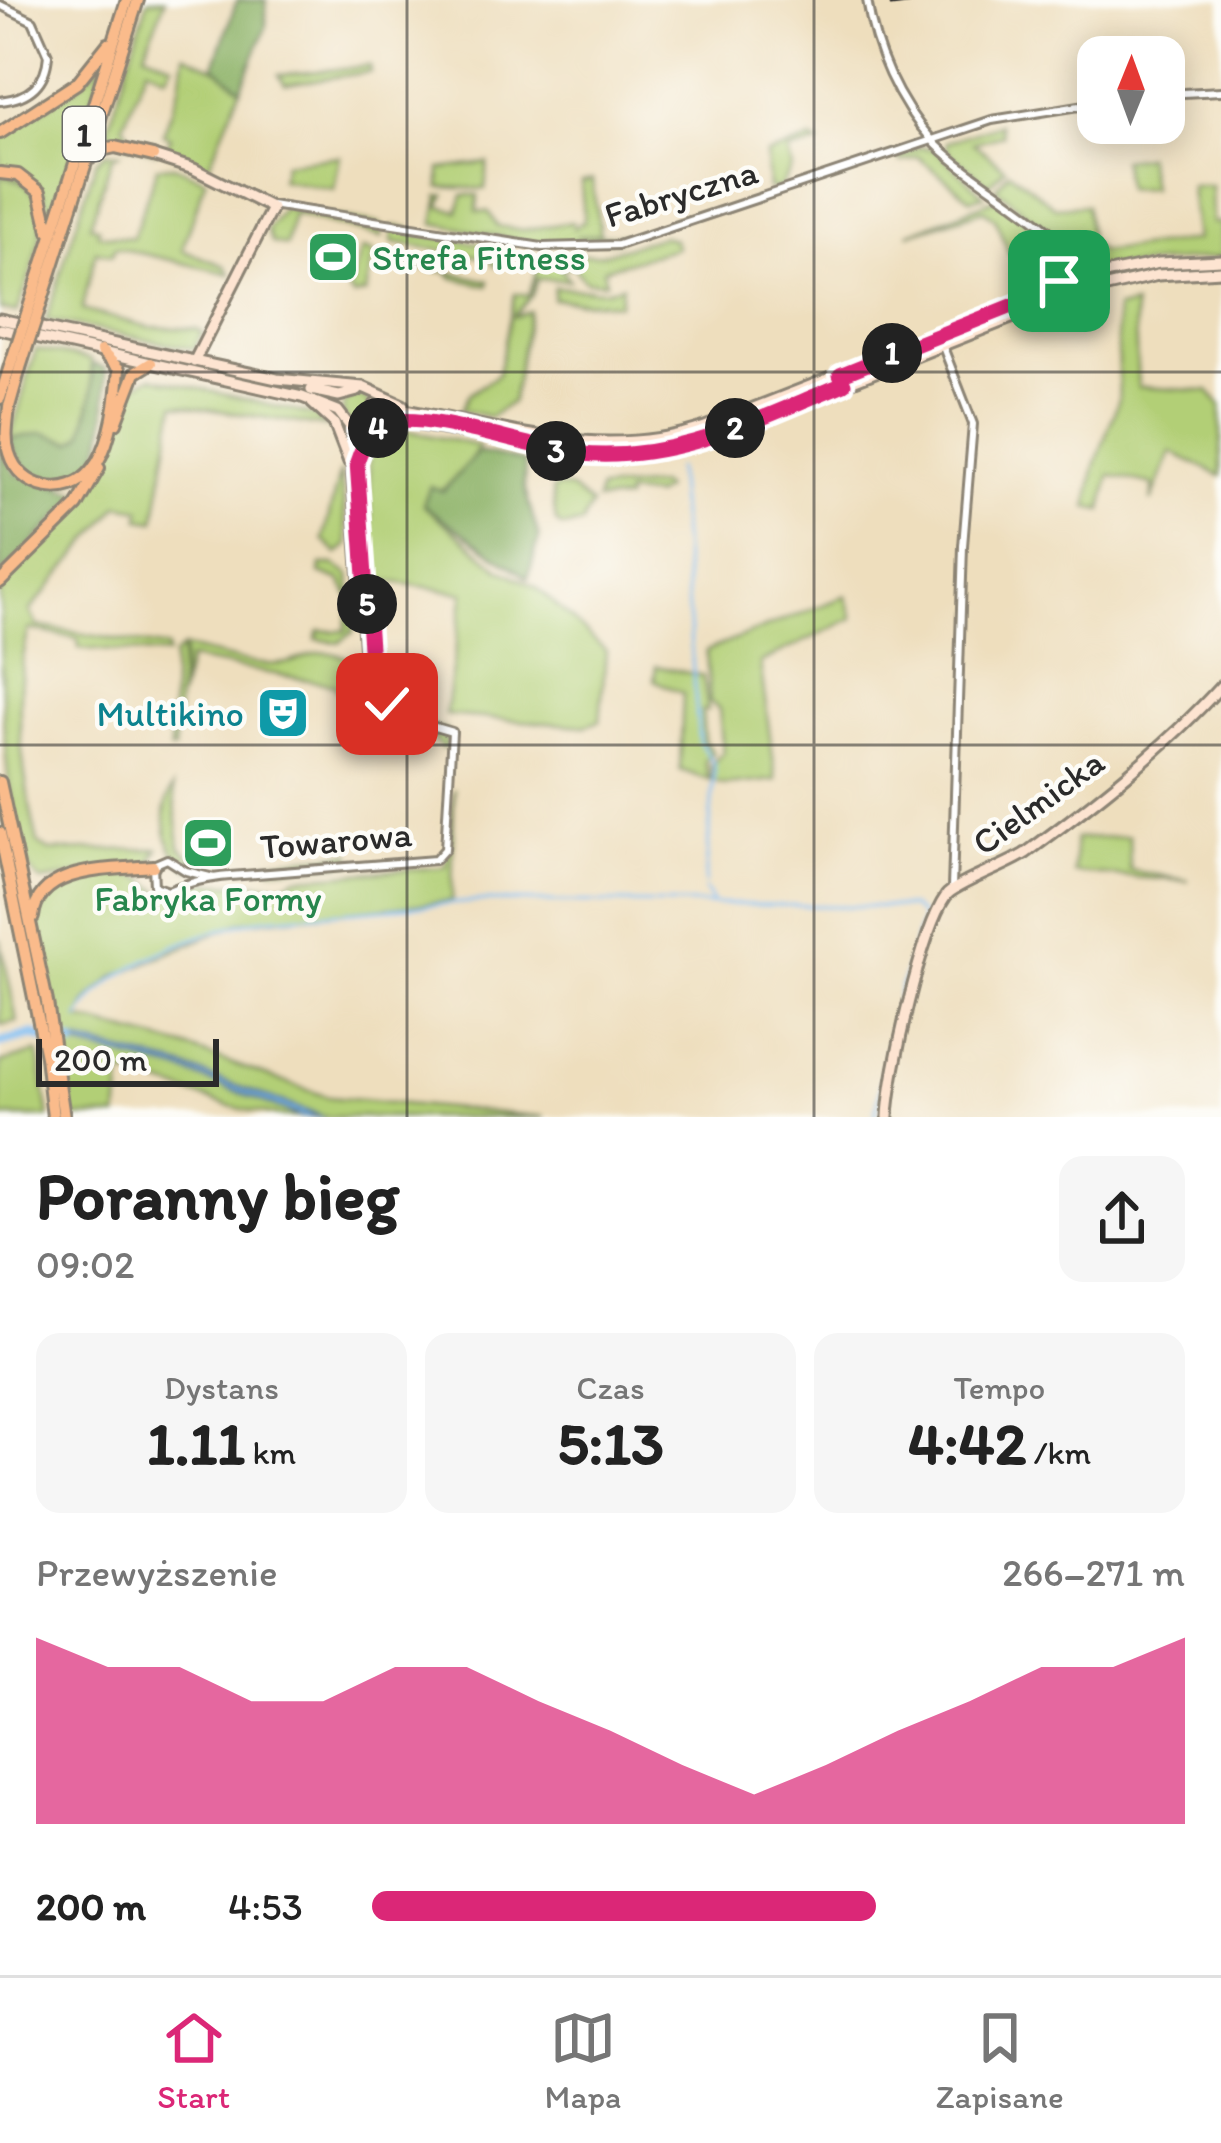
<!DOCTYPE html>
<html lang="pl">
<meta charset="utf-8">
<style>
:root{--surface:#fff;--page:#f6f6f6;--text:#222;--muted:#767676;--line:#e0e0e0;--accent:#db2777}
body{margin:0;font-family:Itim,sans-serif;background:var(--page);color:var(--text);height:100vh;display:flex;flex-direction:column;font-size:45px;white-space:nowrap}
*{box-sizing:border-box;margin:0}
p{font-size:39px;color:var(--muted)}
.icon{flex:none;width:66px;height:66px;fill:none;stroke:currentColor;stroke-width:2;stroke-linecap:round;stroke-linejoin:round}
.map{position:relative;height:1117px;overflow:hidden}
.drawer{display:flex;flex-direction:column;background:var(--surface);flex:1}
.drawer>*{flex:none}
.needle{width:78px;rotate:1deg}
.tools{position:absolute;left:1077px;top:36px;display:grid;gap:24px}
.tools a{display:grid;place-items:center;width:108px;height:108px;border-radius:24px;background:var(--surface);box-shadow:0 6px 30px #0003;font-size:60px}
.scale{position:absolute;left:36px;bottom:30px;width:183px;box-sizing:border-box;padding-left:12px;border:6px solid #2b2b2b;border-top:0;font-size:33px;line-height:42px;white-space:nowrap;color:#2b2b2b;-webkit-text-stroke:9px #fdfcf7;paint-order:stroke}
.pin{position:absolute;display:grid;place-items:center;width:102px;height:102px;color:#fff;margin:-51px;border-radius:24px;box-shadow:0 6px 18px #0006}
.km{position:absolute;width:60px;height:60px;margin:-30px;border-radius:50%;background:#222;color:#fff;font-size:33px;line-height:60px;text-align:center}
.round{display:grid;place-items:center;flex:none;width:126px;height:126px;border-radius:24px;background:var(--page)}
.headline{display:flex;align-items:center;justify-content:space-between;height:204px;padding:0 36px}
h1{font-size:66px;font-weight:700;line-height:90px}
.figures{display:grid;grid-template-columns:repeat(3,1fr);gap:18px;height:204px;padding:12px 36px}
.figures div{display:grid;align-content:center;border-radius:24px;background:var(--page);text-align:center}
.figures b{font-size:60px;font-weight:700}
.figures small{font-size:33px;font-weight:400}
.figures p{font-size:33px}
.chart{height:336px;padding:24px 36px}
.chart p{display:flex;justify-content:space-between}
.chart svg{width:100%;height:216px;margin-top:12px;fill:var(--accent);opacity:.7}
ul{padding:0 36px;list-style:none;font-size:39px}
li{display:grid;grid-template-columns:192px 144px 1fr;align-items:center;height:90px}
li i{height:30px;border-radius:15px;background:var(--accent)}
.tabs{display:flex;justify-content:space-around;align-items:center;height:168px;border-top:3px solid var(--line);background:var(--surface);font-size:33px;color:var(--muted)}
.tabs a{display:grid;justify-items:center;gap:6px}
.tabs .active{color:var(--accent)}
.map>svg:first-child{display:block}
</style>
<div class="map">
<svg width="1221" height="1117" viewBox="0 0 1221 1117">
<rect width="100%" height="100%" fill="#fdfcf7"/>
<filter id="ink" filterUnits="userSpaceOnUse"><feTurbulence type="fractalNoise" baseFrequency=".00833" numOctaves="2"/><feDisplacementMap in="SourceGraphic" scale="24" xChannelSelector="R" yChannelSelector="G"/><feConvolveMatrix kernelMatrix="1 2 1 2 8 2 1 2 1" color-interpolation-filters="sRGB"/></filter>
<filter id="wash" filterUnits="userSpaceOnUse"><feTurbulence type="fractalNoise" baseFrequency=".004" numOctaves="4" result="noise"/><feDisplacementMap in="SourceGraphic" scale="48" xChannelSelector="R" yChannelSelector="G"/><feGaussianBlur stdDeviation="2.7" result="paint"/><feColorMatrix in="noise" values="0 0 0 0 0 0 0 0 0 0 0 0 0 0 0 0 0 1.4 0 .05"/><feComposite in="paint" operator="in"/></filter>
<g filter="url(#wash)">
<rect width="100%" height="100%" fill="#eedebd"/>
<!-- green -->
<path fill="#b2cf76" stroke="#6e7d50" stroke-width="3" d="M148,0H165L145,52L173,64L166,76L147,66L123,125L134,139L155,142V152L114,140L108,128Z
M184,54L226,74L241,89L207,169L165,152L170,137L163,134L180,87Z
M104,62L53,217L42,191L0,171V136L78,86Z
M370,66L371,72L285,84L279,75Z
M999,124L1002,135L973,143L1005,168L989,185L947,151L946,142Z
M812,140L818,144L788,152L792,168L779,189H768L766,155Z
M921,147L935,149L984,195L971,199L918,157L900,162L898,156Z
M107,152L119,153L112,157L90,225L99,228L98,234L133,238L157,167L174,166L206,179L182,250L225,266L230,274L115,247L112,255L96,251L82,310L150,327L197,329L202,332L194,349L46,320L96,161Z
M340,156L334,189L281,180L284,163Z
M1146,156L1151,188L1125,189L1122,159Z
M488,163L485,189L440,187V169Z
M1009,171L1055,207L1086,205L1089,241L1100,252L1196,240L1190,186H1211L1212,223H1221V257L1094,270L996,188Z
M0,176C72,185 31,270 17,313L0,309Z
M592,180L600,234L575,237L623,235L618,241L536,244L434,223L439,196L445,195L439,206L458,211L463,195H478L477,211L489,212L497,226L523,230L572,222L574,228L584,221L581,182Z
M995,199C1023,212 1051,235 1061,265L1048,285L1030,289L1015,280L1032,268L1024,248L1009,253L995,218L984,210L908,234Z
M283,208L381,224L382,237L293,214L286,246L272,243L267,230Z
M392,226L409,228V234L495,245L501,261L495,266L490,258L393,242Z
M663,236L674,240L676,248L603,269L606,282L585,281L573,266L560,268L569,280L537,279L532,295L513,317L529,311L512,402L490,417L461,410L468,395L498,374L515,294L529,296L541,255L603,254Z
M362,249L374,252L366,293L354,296L349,292Z
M392,253L408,263L489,281L488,286L453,278L448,272L405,266L394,270L388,266Z
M622,285L619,304L553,299L554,287L605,290Z
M1134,306L1138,387L1209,391L1221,406V476L1171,452L1151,502L1153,485L1110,475L1102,510L1088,507L1094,469L1119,399L1116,309Z
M36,349L91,360L92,395L83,435L73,442L43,433L10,439Z
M151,377L316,416L326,427L175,404L155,521L140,519L141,509L119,505L30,611L37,626L167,648V655L79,648L78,639L29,629C11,696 22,776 38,843L49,851L158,849L150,864L42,881C0,862 0,639 0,588C20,558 50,541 74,515C105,481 117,429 133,386Z
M830,383C740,431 642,462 540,445C489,436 439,419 387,414L389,409C485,429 584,462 682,438C732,425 781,402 830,383Z
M343 410a14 14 0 1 1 28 0a14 14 0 1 1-28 0Z
M396,428L479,446L467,469L423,505L500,569L536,587L606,651L600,721L585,726L445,715L464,593L374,579L368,450L383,433Z
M340,471L348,545L338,554L323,540Z
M660,485L664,489L655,496L626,494L625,500L596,501L599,490Z
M557,487L571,489L591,505L582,524L562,527L556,522L552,490Z
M321,565H334L350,575L353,632L339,643L316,639L319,631H345L351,600L341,581L320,573Z
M846,596L853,618L760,663L776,780L726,785L712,781L711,764L723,753L719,709L710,702L706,651Z
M182,648L174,750H170L173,656Z
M184,648C213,653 251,667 280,664C311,661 315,641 356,662L360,681L350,692L336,690V685L189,659L179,699Z
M656,666L703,676L708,710L702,711L704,741L713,753L705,761L709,780L680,770L683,694L654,680Z
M400,718L445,730L447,748H441L428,731L406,745L405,739L386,736Z
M173,787L180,847L192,859L191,870C164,854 158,812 173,787Z
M454,789L452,901L241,922L115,976L87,1001L79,1019L184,1047L328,1097L545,1117H323L181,1066L63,1038L56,1028L35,914L53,887L116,872L142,878L166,896L191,883L283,884L297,877L446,867Z
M1129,836L1130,870L1189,881L1074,873L1075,839Z
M351,853L352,863L272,869L268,861Z
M0,938L17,1021L0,1025Z
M64,1043L182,1071L303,1117C240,1117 184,1088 122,1074L118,1117H69Z
M38,1052L49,1117H0V1063Z"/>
<!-- forest -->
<path fill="#8db267" stroke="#5c6e49" stroke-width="3" d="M237,0H266V27L241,89L214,66Z
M92,364L105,368C106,394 108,420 101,445C83,504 25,492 10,439L43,433L73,442L83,435L92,395Z
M1,451L16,474L82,494L0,576Z
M478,452L525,462L524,487L539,538L528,578L423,505L430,486L443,491Z"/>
<!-- water -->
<path fill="#7dbcf1" stroke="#54748e" stroke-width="3" d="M63,1038L180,1066L323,1117H303L182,1071L64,1043Z"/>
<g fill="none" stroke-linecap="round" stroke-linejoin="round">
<!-- stream -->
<path stroke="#7dbcf1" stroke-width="3" d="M676,469L699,741L714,764V777L705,883
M704,889L712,902
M79,1019C103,966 211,928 267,918L485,901L911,907L923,917L899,994L875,1117"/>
<!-- river -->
<path stroke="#7dbcf1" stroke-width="10" d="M0,1043L31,1035L73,1044"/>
</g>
</g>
<g filter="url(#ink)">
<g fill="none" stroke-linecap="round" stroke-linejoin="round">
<!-- street casing -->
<g stroke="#8c8474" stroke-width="12">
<path id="street" d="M867,0C875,51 897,101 932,140C967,181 1086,236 1089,289
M0,5L33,21L48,55C46,84 29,98 0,101
M1164,94L1221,91
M271,205L542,247L618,245L992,120L1098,103
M1047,234L1064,264L1052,290
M943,347L973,424L963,546L952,888
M362,428L357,462L372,678L390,703L409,714
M214,878L186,871L167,859L153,865L154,886L168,891C190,882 206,878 230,876L435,860L445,849L452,732L390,714L368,719L356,708L365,677L348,429"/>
</g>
<!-- secondary casing -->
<g stroke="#8c8474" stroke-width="15">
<path id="secondary" d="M153,156L194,169L272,208L194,362
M0,319L277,379L363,387L403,405
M0,329L302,397L338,411
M311,390L339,396L358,391
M312,403L334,423L349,462
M375,405C485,421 594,465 705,427L1089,277L1159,263L1221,260
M338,411L351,428L366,426L374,417
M374,417L593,455L663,450L709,438L1064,297L1158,275L1221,271
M357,462L375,431L398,421
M888,1117C890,1072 921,931 946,896C954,884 1007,866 1026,853C1093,804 1165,748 1221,686"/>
</g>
<!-- primary casing -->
<g stroke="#8c8474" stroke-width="16">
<path id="primary" d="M0,133L77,83L108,44
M91,158L97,151L115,147L153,156
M0,173L18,175L40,192L49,231
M33,295L127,0
M43,297L138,0
M0,398L10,366
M9,406C8,421 4,438 9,453C20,490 68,500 92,470C112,446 117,399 119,369L101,351
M9,407L20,368
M116,423L135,373L151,363
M0,582L77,506L99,468
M0,782L47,1002L64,1117
M0,833L46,1056L53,1117
M33,917C38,865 113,870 153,866"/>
</g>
<!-- street -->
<use href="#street" stroke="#fff" stroke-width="6"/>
<!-- secondary -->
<use href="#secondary" stroke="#fde4d1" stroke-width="9"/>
<!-- primary -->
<use href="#primary" stroke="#fabb8b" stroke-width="10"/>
<!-- rail -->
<path stroke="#2b2b2b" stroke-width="3" d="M891,6L938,0"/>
<!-- primary-bridge casing -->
<g stroke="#8c8474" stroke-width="16" stroke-linecap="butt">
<path id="primary-bridge" d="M10,366L33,295
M20,368L43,297"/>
</g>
<!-- primary-bridge -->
<use href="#primary-bridge" stroke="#fabb8b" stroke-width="10"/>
</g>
</g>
<g fill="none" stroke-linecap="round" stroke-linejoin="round" filter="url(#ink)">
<!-- route casing -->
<g stroke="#fff" stroke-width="24">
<path id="route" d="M387,704L372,676L357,462C363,444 371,427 391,422C432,412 532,450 581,454C675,463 759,418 844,384L840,375L1052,290L1059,281"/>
</g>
<!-- route -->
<use href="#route" stroke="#db2777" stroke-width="15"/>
</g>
<!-- grid -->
<path fill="none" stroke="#2b2b2b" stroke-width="3" stroke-opacity="0.55" d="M407,0V1117M814,0V1117M0,372H1221M0,745H1221"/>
<!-- icons -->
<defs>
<g id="stadium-square" transform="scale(2.7)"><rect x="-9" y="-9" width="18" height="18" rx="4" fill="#2e9e5b" stroke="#fdfcf7"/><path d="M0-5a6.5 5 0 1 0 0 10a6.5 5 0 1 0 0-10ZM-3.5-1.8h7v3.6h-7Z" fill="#fff"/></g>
<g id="theatre-square" transform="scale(2.7)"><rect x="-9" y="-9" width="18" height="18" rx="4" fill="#0f9aa8" stroke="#fdfcf7"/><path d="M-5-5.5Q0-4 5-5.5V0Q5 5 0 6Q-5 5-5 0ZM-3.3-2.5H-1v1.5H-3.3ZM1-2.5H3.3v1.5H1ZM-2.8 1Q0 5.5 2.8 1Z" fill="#fff"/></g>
</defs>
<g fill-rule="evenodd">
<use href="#stadium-square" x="333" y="257"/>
<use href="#theatre-square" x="283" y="713"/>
<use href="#stadium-square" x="208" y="843"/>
</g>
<g text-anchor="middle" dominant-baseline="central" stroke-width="9" stroke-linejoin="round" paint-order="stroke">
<!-- shield labels -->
<rect fill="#fdfcf7" stroke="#6a6a68" stroke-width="3" x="63" y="107" width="42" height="54" rx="9"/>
<g font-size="33" font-weight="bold" fill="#2b2b2b">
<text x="84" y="134">1</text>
</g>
<!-- street labels -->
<g font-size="36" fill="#2b2b2b" stroke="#fdfcf7">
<text transform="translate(681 193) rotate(-17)">Fabryczna</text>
<text transform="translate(1038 802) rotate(-36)">Cielmicka</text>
<text transform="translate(336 840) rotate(-5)">Towarowa</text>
</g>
<!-- leisure labels -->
<g font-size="36" fill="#27864d" stroke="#fdfcf7" text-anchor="start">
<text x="372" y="257">Strefa Fitness</text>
<text x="208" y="898" text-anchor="middle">Fabryka Formy</text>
</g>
<!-- culture labels -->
<g font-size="36" fill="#0d838f" stroke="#fdfcf7" text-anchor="end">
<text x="244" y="713">Multikino</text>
</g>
</g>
</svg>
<div class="tools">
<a><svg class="needle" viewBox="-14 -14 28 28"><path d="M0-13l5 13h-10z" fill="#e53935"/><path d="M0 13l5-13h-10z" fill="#767676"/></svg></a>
</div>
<div class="scale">200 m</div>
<div class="pin" style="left:1059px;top:281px;background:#1e9e55"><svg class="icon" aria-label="arrive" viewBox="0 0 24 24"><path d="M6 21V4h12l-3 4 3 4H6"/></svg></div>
<div class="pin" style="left:387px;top:704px;background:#d93025"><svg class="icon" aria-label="check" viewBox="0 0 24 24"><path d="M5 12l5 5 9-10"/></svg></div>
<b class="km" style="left:892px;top:353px">1</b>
<b class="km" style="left:735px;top:428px">2</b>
<b class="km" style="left:556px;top:451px">3</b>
<b class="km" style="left:378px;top:428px">4</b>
<b class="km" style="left:367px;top:604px">5</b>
</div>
<section class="drawer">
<div class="headline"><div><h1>Poranny bieg</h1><p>09:02</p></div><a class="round"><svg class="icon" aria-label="share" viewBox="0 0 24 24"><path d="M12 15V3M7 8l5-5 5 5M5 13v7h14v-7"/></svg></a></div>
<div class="figures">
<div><p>Dystans</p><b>1.11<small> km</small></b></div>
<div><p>Czas</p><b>5:13</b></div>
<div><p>Tempo</p><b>4:42<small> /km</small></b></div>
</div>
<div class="chart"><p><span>Przewyższenie</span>266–271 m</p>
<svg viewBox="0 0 160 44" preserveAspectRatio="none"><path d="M0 44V6L10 12L20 12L30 19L40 19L50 12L60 12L70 19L80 25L90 32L100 38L110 32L120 25L130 19L140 12L150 12L160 6V44z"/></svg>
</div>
<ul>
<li><b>200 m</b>4:53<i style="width:62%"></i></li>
</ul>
</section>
<nav class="tabs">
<a class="active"><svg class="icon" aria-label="home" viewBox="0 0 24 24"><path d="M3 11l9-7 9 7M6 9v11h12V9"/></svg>Start</a>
<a><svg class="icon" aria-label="map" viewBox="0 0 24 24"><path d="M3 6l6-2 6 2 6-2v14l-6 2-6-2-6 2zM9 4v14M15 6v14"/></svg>Mapa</a>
<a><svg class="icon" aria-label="saved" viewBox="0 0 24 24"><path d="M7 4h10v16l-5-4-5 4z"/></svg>Zapisane</a>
</nav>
